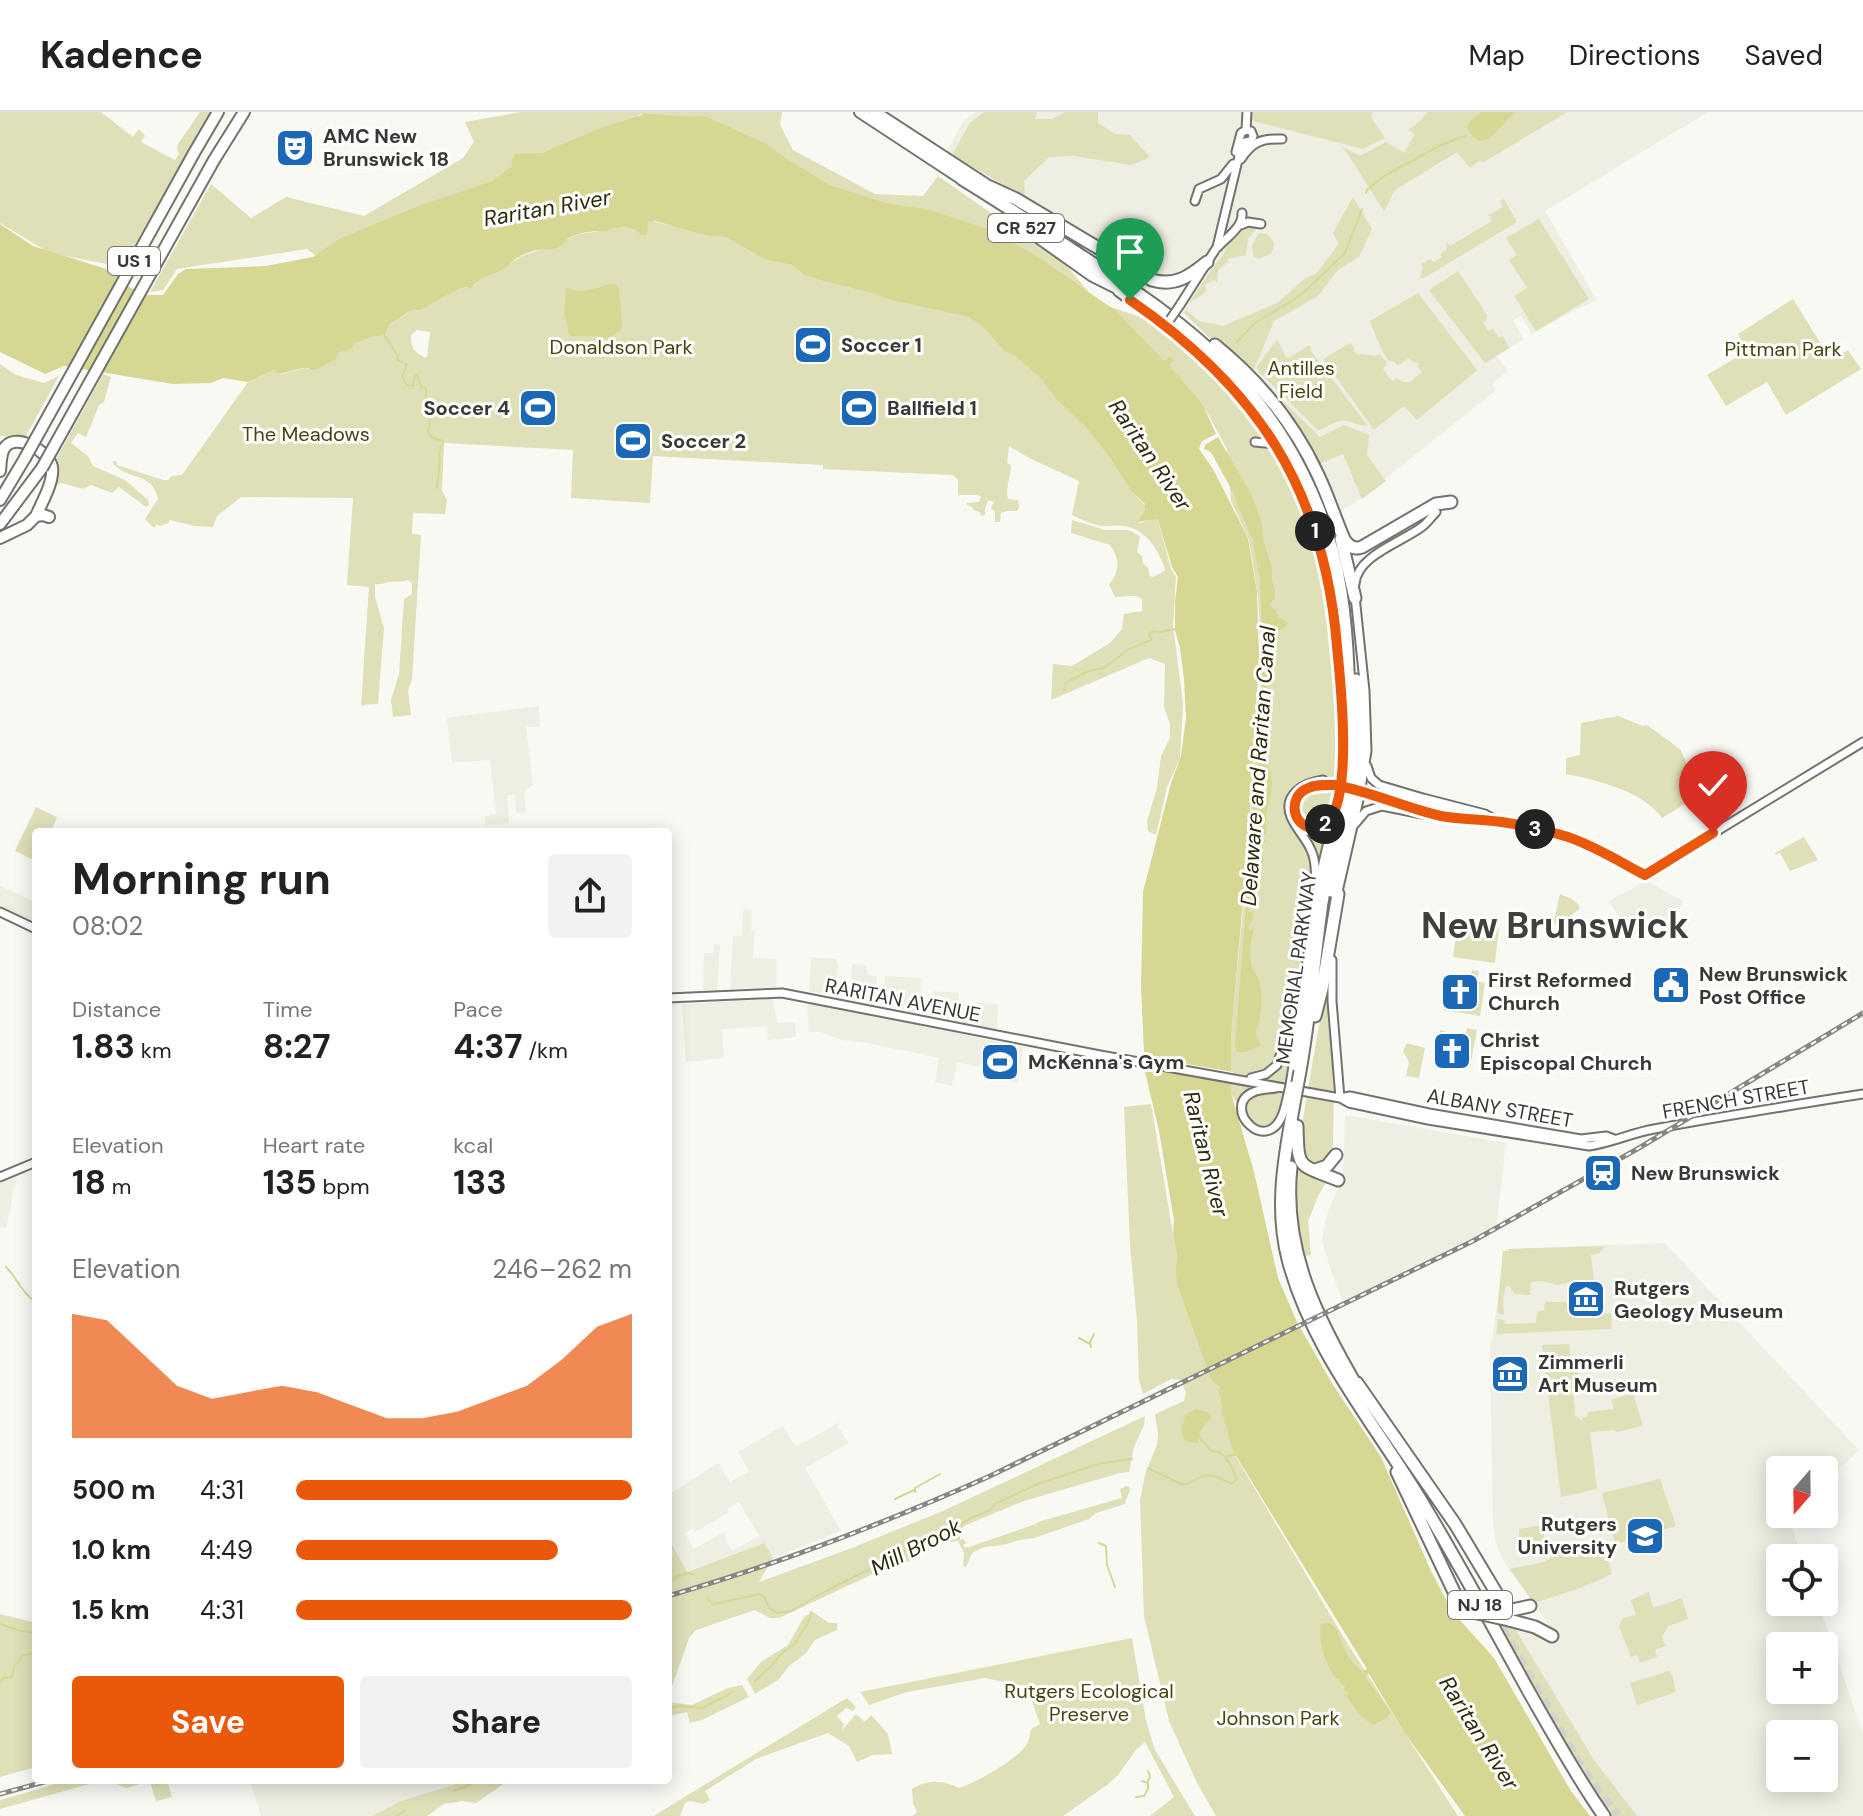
<!DOCTYPE html>
<meta charset="utf-8">
<style>
:root{--surface:#fff;--page:#f2f2f2;--text:#222;--muted:#767676;--line:#e0e0e0;--accent:#ea580c}
body{margin:0;font-family:"DM Sans",sans-serif;background:var(--page);color:var(--text);height:100vh;display:flex;flex-direction:column;font-size:30px;white-space:nowrap}
*{box-sizing:border-box;margin:0}
p{font-size:26px;color:var(--muted)}
.icon{flex:none;width:44px;height:44px;fill:none;stroke:currentColor;stroke-width:2;stroke-linecap:round;stroke-linejoin:round}
.map{position:relative;flex:1;overflow:hidden}
.panel{position:absolute;left:32px;top:716px;width:640px;height:956px;display:flex;flex-direction:column;background:var(--surface);border-radius:8px;box-shadow:0 4px 20px #0003}
.panel>*{flex:none}
.needle{width:52px;rotate:200deg}
.controls{position:absolute;left:1766px;top:1344px;display:grid;gap:16px}
.controls a{display:grid;place-items:center;width:72px;height:72px;border-radius:8px;background:var(--surface);box-shadow:0 4px 20px #0003;font-size:40px}
.pin{position:absolute;display:grid;place-items:center;width:68px;height:68px;color:#fff;margin:-82px -34px;border-radius:50% 50% 50% 0;rotate:-45deg;box-shadow:0 0 8px #0007}
.pin .icon{rotate:45deg}
.km{position:absolute;width:40px;height:40px;margin:-20px;border-radius:50%;background:#222;color:#fff;font-size:22px;line-height:40px;text-align:center}
.round{display:grid;place-items:center;flex:none;width:84px;height:84px;border-radius:8px;background:var(--page)}
.summary{display:flex;align-items:center;justify-content:space-between;height:136px;padding:0 40px}
h1{font-size:44px;font-weight:700;line-height:60px}
.figures{display:grid;grid-template-columns:repeat(3,1fr);gap:12px;height:136px;padding:8px 40px}
.figures div{display:grid;align-content:center}
.figures b{font-size:34px;font-weight:700}
.figures small{font-size:22px;font-weight:400}
.figures p{font-size:22px}
.chart{height:224px;padding:16px 40px}
.chart p{display:flex;justify-content:space-between}
.chart svg{width:100%;height:144px;margin-top:8px;fill:var(--accent);opacity:.7}
.action{display:flex;gap:16px;margin-top:auto;padding:16px 40px}
.action a{flex:1;height:92px;border-radius:8px;background:var(--accent);color:#fff;font-size:32px;font-weight:700;line-height:92px;text-align:center}
.action a+a{background:var(--page);color:var(--text)}
ul{padding:0 40px;list-style:none;font-size:26px}
li{display:grid;grid-template-columns:128px 96px 1fr;align-items:center;height:60px}
li i{height:20px;border-radius:10px;background:var(--accent)}
header{display:flex;align-items:center;gap:48px;box-sizing:border-box;height:112px;padding:0 40px;background:var(--surface);border-bottom:2px solid var(--line)}
header strong{font-size:38px}
nav{display:flex;gap:44px;margin-inline-start:auto;font-size:28px}
.map>svg:first-child{display:block}
</style>
<header>
<strong>Kadence</strong>
<nav><a>Map</a><a>Directions</a><a>Saved</a></nav>
</header>
<div class="map">
<svg width="1863" height="1704" viewBox="0 0 1863 1704">
<rect width="100%" height="100%" fill="#f9f9f4"/>
<!-- built -->
<path fill="#eeeee2" fill-rule="evenodd" d="M976,0H1708L1545,99L1597,188L1569,201L1532,222L1521,204L1513,208L1524,227L1497,244L1508,259L1492,272L1496,278L1351,394L1339,398L1329,372L1255,271L1182,200L1210,151L1189,163L1158,166L1145,162L945,43L964,8Z
M539,594L540,615H526L533,673L524,679L526,700L516,701L515,683H507L509,711L486,713L485,704L496,702L490,648L452,651L447,606Z
M1646,769L1683,789L1677,802L1675,810L1659,808L1631,825L1609,789Z
M0,774L36,790L32,809L0,795Z
M743,797L752,798L751,818L755,819L753,846L777,847L776,875L730,877L733,824H742Z
M714,832L720,833L717,878H703L704,841H713Z
M811,845L837,847V851L838,852L836,884L809,879Z
M852,852L867,853V863L877,864L874,893L850,888Z
M885,864L921,866L919,902L883,894Z
M934,879L959,881V892H970L969,912L932,904Z
M773,887L777,911L795,910L796,925L768,928L767,914L722,917L724,946L686,950L682,892Z
M807,890L1023,935L1018,971L998,967L999,959L957,950L952,974L935,970L939,946L867,931L842,928L821,920H809Z
M977,891L998,892L997,918L976,914Z
M1345,1003L1506,1031L1496,1117L1422,1154L1411,1157L1343,1189L1330,1156L1322,1128L1326,1105L1343,1065Z
M17,1064L6,1116L0,1115V1071Z
M1665,1131L1859,1338L1824,1372V1358H1780V1402H1793L1789,1407L1802,1446H1780V1490H1818L1863,1622V1704H1608L1489,1507L1541,1520L1552,1517L1505,1452L1496,1432L1493,1413L1490,1235L1492,1228L1505,1137ZM1780,1534H1824V1578H1780ZM1780,1622H1824V1666H1780Z
M867,1294L837,1312L848,1331L805,1356L841,1419L773,1446L763,1431L686,1460L668,1425V1383L718,1351L730,1370L749,1359L738,1340L783,1314L795,1334L810,1327ZM739,1390L759,1424L732,1439L725,1427L726,1425L724,1420L694,1437L685,1421L693,1416L695,1420L729,1400L727,1397Z
M250,1668H469L398,1690L373,1704H261Z"/>
<!-- green -->
<path fill="#dfdfb8" fill-rule="evenodd" d="M0,0H101L133,25L138,18H140L145,24L141,30L175,48L179,42L177,36L178,32L200,0H211L122,155L50,141L0,111Z
M521,0H782L780,13L793,38L875,82L923,84L938,64L1066,153L1092,184L783,59L762,33L640,2L630,12L517,50L486,75L316,144L307,137L177,157L163,178L150,180L211,72L251,106L286,85L364,104L463,46L474,30L465,10Z
M984,0H1037L1035,7H1052L1065,0H1098V11L1115,22L1130,23L1150,45L1132,53L1074,44L1049,45L1024,69L1025,85L952,43L970,11Z
M1252,0H1373L1371,5L1385,26L1363,37L1250,8Z
M1428,0H1567L1484,50L1479,49L1470,56L1457,40L1395,78C1390,85 1389,92 1384,99L1345,38L1341,34L1360,44L1386,30L1404,41L1415,22L1408,18L1418,11Z
M1353,85L1372,117L1359,145L1338,158L1318,184L1274,209L1253,260L1320,325L1344,313L1369,323L1367,343L1386,369L1362,387L1343,342L1316,353L1256,270L1184,201L1186,198L1199,209L1223,214L1277,191L1307,165L1316,162L1339,132L1333,121Z
M1504,87L1517,110L1422,167L1420,164L1423,156L1421,152L1430,147L1434,150L1442,145L1440,142L1447,138L1446,135L1447,130L1450,134L1492,109L1489,103L1503,95L1500,89Z
M1539,107L1589,187L1536,219L1514,184L1527,176L1509,148L1517,143L1506,126Z
M651,109L687,117L708,124L726,125L770,149L792,153L804,163L823,169L871,181L894,189L968,205L982,214L1004,239L1015,244L1041,267L1056,287L1086,316L1110,346L1131,379L1145,393V398L1138,408L1139,411L1156,406L1158,408L1171,457L1176,465L1173,514L1183,591L1180,646L1167,675L1156,723L1148,719L1147,709L1157,676L1161,644L1170,626V612L1164,595L1165,552L1149,546L1051,588L1053,552L1072,554L1110,531L1122,517L1124,502L1142,499V487L1136,484H1127L1115,485L1109,472C1120,460 1120,446 1110,433L1071,421L1072,408L1105,418H1128L1140,424L1137,440L1142,444L1143,451L1148,456L1150,464L1153,465L1165,459C1161,440 1144,415 1123,414C1115,413 1105,415 1097,413C1089,411 1080,407 1072,403L1079,369L1029,346L1009,334L1007,351L1011,353C1011,366 1005,374 1008,387L1018,388L1019,396L1017,399H1007L1001,401L1000,410H995V400L991,396L994,390L988,388L985,397V403L982,404L979,400L974,398L972,395L967,393V391L979,390L981,385L978,383H958V368L953,363L823,357V353L653,344L650,391L571,386L573,338L444,331L442,379L447,387L445,402L413,401L412,422L421,423L412,567L408,579L411,603L393,605L391,588L399,562L404,487L412,482V471L408,468C401,471 396,469 389,470C383,471 381,473 375,472V485L384,516L378,592L361,593L369,475L347,473L353,386L241,385L217,404L213,415L195,414L170,408L168,411L160,414L157,412L154,416L145,407L158,387C153,359 126,369 113,351V349H116L117,353L123,355L163,368H168L172,364L182,363L248,270L274,258L282,262L304,256L309,257L325,251L338,241L350,237L354,232L372,225L381,224L386,221L389,213L411,199L421,198L459,177L474,174L481,167L505,157L507,153L522,144L539,138H545L579,122L602,119L607,120L610,117L626,115L635,119ZM417,218L430,220L427,246C415,242 410,236 411,223Z
M1246,112L1256,114L1257,115L1248,127L1246,143L1228,147V150L1218,158L1217,170L1214,168L1205,173L1206,180L1189,191L1216,151L1223,144L1229,129L1242,116L1247,123L1243,114Z
M1261,121L1267,122C1274,129 1277,134 1270,142L1258,147L1253,144L1252,134L1257,123Z
M1458,159L1487,203L1486,205L1487,207L1483,211L1488,219L1493,217L1499,226L1503,224L1509,236L1485,251L1429,178Z
M1418,181L1477,258L1417,308L1404,294L1374,318L1323,247L1350,231L1355,237L1354,239L1359,244L1361,242L1374,244L1380,242L1387,251L1383,257L1392,269L1397,266L1402,270H1410L1422,260L1418,255V251L1413,250L1409,246L1398,254L1394,250L1388,248L1381,237L1370,209Z
M1793,187L1831,248L1848,238L1861,257L1786,303L1767,270L1726,294L1707,263L1747,239L1738,222Z
M1108,194L1149,208L1186,237L1241,294L1267,327L1303,393L1323,454L1339,598L1341,639L1334,679L1336,681L1333,704L1329,709L1326,733L1322,743L1299,865L1295,920L1282,1001L1272,1014L1260,1016L1248,1009L1231,982V926L1250,719L1255,625L1262,623L1261,535L1258,484L1249,428L1231,389L1227,337L1203,293Z
M1277,228L1286,245L1289,246L1309,233L1311,235L1310,238L1368,314C1360,314 1355,311 1347,309C1337,307 1329,314 1320,318H1318L1258,259L1257,254Z
M0,252L16,263L44,271L59,264L22,331L12,329L4,324H0Z
M103,262L111,265L104,290L99,293L86,325L78,321L71,331L88,344L93,354L125,368L148,388L149,393L146,395L119,375L112,381L91,373L84,377L61,371L55,374L50,389H48L54,351Z
M1618,604L1643,614L1647,613L1680,637L1701,682L1662,706C1643,679 1597,668 1566,662V646L1580,643L1581,611Z
M36,695L57,705L51,720H36V749L15,739Z
M1804,725L1818,748L1790,759L1780,741L1776,743L1775,741Z
M1560,782L1570,786L1578,792L1580,797C1571,802 1565,810 1555,813L1554,809Z
M1458,810L1499,816L1495,851L1453,845Z
M1472,858L1479,859L1477,869L1485,871L1480,904L1444,898L1449,865L1470,868Z
M1327,867L1334,972L1333,1032L1328,1067L1319,1082L1308,1109L1311,1143L1301,1144C1290,1086 1298,1035 1308,977C1314,941 1321,904 1327,867Z
M1467,916L1477,918L1470,955L1435,949L1440,918L1465,925Z
M1407,931L1425,936L1419,966L1406,964L1409,950L1403,939Z
M1151,992L1177,1145L1175,1160L1178,1176L1212,1270L1220,1275L1218,1278L1236,1345L1344,1526L1458,1704H1216L1198,1673L1169,1609L1144,1504L1140,1387L1146,1359L1157,1333L1158,1322L1155,1302L1184,1289L1186,1280L1180,1268L1171,1267L1143,1282L1139,1267L1137,1209L1130,1133L1124,995Z
M1603,1134L1605,1135L1599,1141L1591,1143L1594,1170L1580,1171L1579,1168L1557,1173L1542,1169L1531,1170L1530,1183L1514,1182L1510,1174H1506L1503,1186L1504,1203L1497,1201L1503,1139H1509V1137Z
M1545,1190H1575L1579,1196C1591,1198 1599,1202 1611,1201L1612,1217L1496,1222L1498,1207L1504,1208L1505,1212L1536,1211L1537,1200L1544,1198Z
M1569,1232L1572,1257H1577L1581,1275L1573,1276L1575,1304L1582,1308V1306L1587,1305L1588,1300L1614,1297L1611,1288L1633,1281L1643,1314L1616,1320L1615,1318L1590,1320L1597,1377L1561,1385L1542,1233Z
M1145,1304L1144,1313L1134,1335L1129,1360L1120,1361L1024,1389L966,1413L959,1418L960,1428L964,1427L966,1431L963,1433L964,1435H969L1036,1412L1038,1410L1122,1386L1120,1377L1126,1374L1130,1375C1130,1382 1126,1385 1125,1392L1096,1401L1089,1407L1034,1426L1020,1428L1003,1433L984,1435L972,1441L966,1455L963,1454L964,1441L958,1429L937,1432L915,1447L871,1463L779,1506H770L755,1498L696,1518L689,1526L668,1586V1425L687,1460L764,1431L773,1446L759,1470L852,1436L943,1399Z
M1660,1367L1676,1414L1615,1432L1602,1381Z
M1542,1413L1546,1434H1557L1560,1443L1604,1434L1612,1462L1583,1475L1534,1491L1510,1457L1544,1450L1551,1446L1546,1435L1522,1442L1519,1434V1417Z
M1649,1480L1653,1496L1682,1486L1688,1507L1668,1514L1662,1525L1665,1534L1655,1538L1657,1545L1640,1551L1637,1543L1631,1545L1619,1514L1623,1506L1636,1503L1631,1488Z
M813,1500L829,1511H837V1518L815,1528L806,1541L789,1554L778,1568L755,1582L747,1567L761,1550L788,1533L804,1505Z
M0,1502L36,1511V1655L0,1665Z
M1498,1512L1514,1515L1594,1648L1637,1704H1614L1583,1663Z
M1132,1526L1146,1609L1155,1638L1195,1704H1150L1174,1685L1145,1630L1136,1638L1118,1663L1107,1673L1063,1704H912L917,1700L913,1691L912,1677C927,1667 944,1668 959,1676C976,1671 1014,1649 1025,1635C1029,1630 1030,1623 1031,1617L1040,1612L1027,1575L985,1566L907,1580L869,1593L860,1580Z
M1669,1559L1673,1565L1676,1580L1637,1593L1630,1571Z
M742,1573L749,1585L702,1608L690,1611L687,1600L668,1604V1590L692,1593L728,1576Z
M847,1586L856,1595L853,1599L846,1596L837,1604L844,1612L842,1618L856,1602L865,1610L871,1603L888,1622L892,1642L873,1643L857,1650L849,1634L828,1621L756,1647L705,1679L710,1688L703,1692L691,1689L685,1691L680,1704H655V1703Z
M70,1668H104L0,1697V1688Z
M106,1668H167L172,1685L156,1689L150,1669L126,1676Z
M469,1668H509L476,1691L462,1689L444,1692L427,1704H373L398,1690Z"/>
<!-- water -->
<path fill="#d7d794" d="M1482,0H1515L1489,27L1480,29L1472,24L1467,15L1471,8Z
M645,2L707,5L767,32L784,45L829,73L886,91L930,98L990,118L1037,144L1116,199L1164,249L1171,244L1174,248L1169,253L1203,293L1216,322L1202,329L1199,337L1213,357L1248,426L1257,480L1259,546L1249,719L1231,926V981L1254,1060L1278,1166L1297,1210L1333,1273L1381,1345L1431,1459L1450,1495L1457,1505L1494,1546L1571,1679L1590,1704H1465L1404,1620L1369,1562L1365,1564L1391,1601L1383,1608L1375,1612L1370,1611L1361,1604L1346,1584L1349,1582L1344,1578L1345,1574L1340,1571L1339,1566L1336,1567C1325,1551 1318,1531 1321,1512L1329,1511L1335,1515L1348,1545L1362,1560L1367,1557L1233,1339L1222,1300V1294L1218,1278L1220,1275L1212,1270L1178,1176L1175,1160L1177,1145L1173,1120L1174,1108L1159,1019L1145,960L1141,876L1143,780L1171,671L1181,644L1186,606L1184,567L1180,536L1175,518V489L1178,465L1172,455L1158,408L1156,407L1137,410L1145,398V392L1131,379L1110,346L1086,316L1056,287L1041,267L1015,244L1004,239L982,214L968,205L894,189L871,181L823,169L804,163L792,153L770,149L761,145L726,125L708,124L655,109L648,111L647,123H639V120L626,115L610,117L607,120C596,118 581,120 571,125C565,128 562,134 556,136C550,139 543,137 537,138C526,140 511,148 505,157L481,167L470,177L467,175L459,177L421,198L410,199L389,213L386,221L381,224L372,225L354,232L351,237L338,241L336,247C328,250 324,255 317,257C308,260 314,256 304,256C294,257 286,262 276,261L274,258L248,270L223,266L211,271L173,272L64,254L45,262L0,240V112L33,134L119,161L129,175L147,183H163L178,162L186,157L266,154L313,145L339,127L416,95L492,69L511,55L514,42L542,41L598,17Z
M610,172L617,173L619,177L622,213L621,218L607,227L594,224H571L569,222L564,200L566,177L568,176C582,183 596,176 610,172Z
M1218,325L1251,382L1260,405L1263,418L1262,424L1272,456V469L1275,479V487L1272,489L1270,494L1276,498L1278,504L1287,511L1286,514L1272,524L1262,625L1266,634C1261,650 1271,654 1272,670C1272,687 1262,705 1267,721L1262,724L1261,726L1266,728L1263,734L1262,745L1264,747L1257,765L1255,785L1248,799L1253,801L1252,809L1248,815L1249,818L1252,817L1253,818C1251,829 1249,841 1251,851C1252,859 1257,862 1259,869C1263,880 1262,910 1255,920L1261,934L1245,940H1237L1235,933L1254,693L1257,675V643L1263,545L1260,469L1253,428L1238,395L1235,384L1212,342L1209,339L1204,337L1205,333Z
M1196,1297L1208,1300L1211,1305L1200,1320L1198,1331C1177,1331 1180,1317 1186,1302Z"/>
<!-- pier -->
<path fill="#f9f9f4" d="M1140,944L1233,960V971L1140,955Z"/>
<g fill="none" stroke-linecap="round" stroke-linejoin="round">
<!-- stream -->
<path stroke="#d7d794" stroke-width="2" d="M1366,81L1367,78L1384,64L1441,33L1465,24
M382,220L398,244L397,247L407,253L402,265L407,273L413,274L414,265L417,263L421,274L426,277V297L430,309L428,320L433,326L443,329L439,342L440,346L437,376
M1236,231L1255,211L1301,183L1345,141L1362,97
M1064,577L1066,571L1086,560L1103,556L1131,536L1152,528L1149,522L1153,519L1160,520L1176,517
M6,1155C18,1167 19,1177 33,1188
M1079,1226L1090,1232
M1091,1235L1090,1230L1094,1222
M1199,1324L1211,1339L1219,1340L1225,1345L1237,1342
M1148,1356L1183,1373C1194,1372 1195,1366 1203,1364C1213,1361 1224,1368 1232,1372L1236,1367C1234,1359 1231,1352 1225,1345
M915,1380V1376L940,1362
M895,1387L914,1378
M1099,1431L1106,1434L1107,1453L1115,1475
M668,1468L688,1461L693,1462
M707,1486L713,1492L719,1491L759,1482L764,1484L770,1497L777,1501L791,1499L826,1479L925,1429L953,1418L969,1407L990,1398L995,1392L1035,1373L1098,1352L1132,1347
M0,1512C12,1517 23,1520 36,1521
M36,1529L33,1531L36,1538
M755,1569L771,1554L782,1541L794,1533L809,1509L811,1500
M0,1570L3,1566L12,1565L14,1555L23,1543L36,1541
M668,1596L680,1594L702,1596L731,1581
M1148,1659L1150,1665L1148,1669
M454,1679L480,1668
M1136,1685L1144,1684L1148,1677V1671L1142,1669
M396,1704L405,1699"/>
<!-- motorway-tunnel -->
<path stroke="#d2d2ce" stroke-width="11" stroke-dasharray="11 5.5" stroke-linecap="butt" d="M1493,1502L1575,1647L1600,1684L1617,1704"/>
<!-- secondary casing -->
<g stroke="#72726e" stroke-width="11">
<path id="secondary" d="M1246,18L1247,0
M1245,30L1251,29L1253,24L1251,19L1246,18
M1236,40L1241,21L1246,18
M1241,47C1252,30 1262,26 1282,27
M1195,89L1199,77L1221,67L1233,52
M1241,113L1248,110L1261,112
M1218,135C1227,125 1243,115 1242,101
M1118,180L1168,217L1214,257
M1180,193L1217,135L1239,44L1242,36L1249,30
M1231,274C1277,326 1311,389 1326,456C1333,488 1335,520 1339,552C1342,586 1346,621 1343,655C1338,700 1323,742 1316,786C1306,848 1300,911 1290,973
M1255,330L1275,332
M1355,472C1357,443 1403,430 1423,414C1428,410 1432,404 1436,400
M1367,654L1371,666L1379,673L1423,686L1485,702L1494,707
M1302,679C1280,702 1308,729 1332,706
M1381,680L1467,705
M1355,712L1366,699L1382,694L1422,702L1512,712L1572,726L1645,763L1863,630
M1315,770C1316,759 1316,749 1311,738C1306,726 1296,717 1291,705C1282,682 1304,671 1323,668
M1337,784L1359,688L1367,639L1365,579L1355,484
M0,800L36,817
M1332,848V889L1340,986
M668,886L782,881L1100,943L1340,986L1350,984L1429,1001L1581,1027L1606,1024L1614,1027
M1251,966L1266,962L1277,953L1300,883
M1276,976C1270,977 1262,977 1256,979C1216,992 1270,1052 1285,995
M1342,987L1349,991L1428,1008L1589,1034C1611,1031 1631,1021 1654,1017C1723,1004 1793,993 1863,982
M0,1065L36,1050"/>
</g>
<!-- trunk casing -->
<g stroke="#72726e" stroke-width="14">
<path id="trunk" d="M860,0L962,67
M875,0L990,75
M75,256L194,41L218,0
M95,261L214,48L244,0
M0,359C1,351 0,340 6,334C18,321 49,340 52,355C54,370 42,390 36,404
M0,388L25,346
M0,412L42,356
M0,426L27,413L36,404L43,403L49,405"/>
</g>
<!-- motorway casing -->
<g stroke="#72726e" stroke-width="15">
<path id="motorway" d="M962,67C1000,90 1037,115 1074,139C1129,175 1183,209 1228,256C1287,317 1328,396 1341,480C1345,506 1347,532 1348,558C1350,590 1353,623 1350,655C1345,701 1329,745 1322,791C1314,847 1310,904 1300,959
M990,75L1016,87L1152,168C1175,175 1190,164 1207,150
M1023,114L1092,163L1126,180
M1215,233C1258,268 1295,313 1318,363C1328,384 1335,406 1344,427C1348,434 1354,438 1362,435L1436,392L1451,390
M1214,251L1233,277
M1341,427L1355,486
M1331,779C1340,740 1353,702 1358,662C1361,630 1359,599 1356,568
M1315,904L1322,877L1338,782
M1293,997C1284,1047 1275,1097 1288,1147C1311,1237 1375,1312 1422,1390C1459,1452 1494,1516 1529,1580C1553,1622 1576,1664 1604,1704
M1297,1014C1298,1058 1298,1052 1338,1068
M1291,1055C1282,1139 1318,1208 1359,1278
M1315,1058L1327,1054L1336,1043
M1357,1271L1455,1412L1503,1492L1512,1498L1530,1494
M1397,1360L1455,1482L1466,1496
M1509,1508L1535,1515L1552,1524"/>
</g>
<!-- secondary -->
<use href="#secondary" stroke="#fff" stroke-width="7"/>
<!-- trunk -->
<use href="#trunk" stroke="#fff" stroke-width="10"/>
<!-- motorway -->
<use href="#motorway" stroke="#fff" stroke-width="11"/>
<!-- rail casing -->
<g stroke="#868683" stroke-width="5">
<path id="rail" d="M668,1484C779,1452 885,1411 990,1364L1473,1129L1639,1036L1863,901
M0,1682L51,1668"/>
</g>
<!-- rail -->
<use href="#rail" stroke="#fffffe" stroke-width="2" stroke-dasharray="6" stroke-linecap="butt"/>
<!-- secondary-bridge casing -->
<g stroke="#72726e" stroke-width="11" stroke-linecap="butt">
<path id="secondary-bridge" d="M1169,209L1180,193
M1322,673L1349,676L1380,685
M1285,995L1290,973"/>
</g>
<!-- trunk-bridge casing -->
<g stroke="#72726e" stroke-width="14" stroke-linecap="butt">
<path id="trunk-bridge" d="M25,346L75,256
M42,356L95,261"/>
</g>
<!-- motorway-bridge casing -->
<g stroke="#72726e" stroke-width="15" stroke-linecap="butt">
<path id="motorway-bridge" d="M1293,997L1300,959
M1466,1496L1477,1501L1509,1508"/>
</g>
<!-- secondary-bridge -->
<use href="#secondary-bridge" stroke="#fff" stroke-width="7"/>
<!-- trunk-bridge -->
<use href="#trunk-bridge" stroke="#fff" stroke-width="10"/>
<!-- motorway-bridge -->
<use href="#motorway-bridge" stroke="#fff" stroke-width="11"/>
</g>
<g fill="none" stroke-linecap="round" stroke-linejoin="round">
<!-- route casing -->
<g stroke="#fff" stroke-width="16">
<path id="route" d="M1130,188C1258,276 1324,378 1337,534C1339,559 1361,732 1308,715C1291,709 1290,685 1306,677C1315,672 1326,673 1335,673C1372,680 1405,696 1441,704C1463,708 1486,707 1508,711C1528,714 1549,719 1568,725C1595,734 1620,750 1645,763L1713,721"/>
</g>
<!-- route -->
<use href="#route" stroke="#ea580c" stroke-width="10"/>
</g>
<!-- icons -->
<defs>
<g id="theatre-square" transform="scale(2)"><rect x="-9" y="-9" width="18" height="18" rx="4" fill="#1b68b7" stroke="#fffffe"/><path d="M-5-5.5Q0-4 5-5.5V0Q5 5 0 6Q-5 5-5 0ZM-3.3-2.5H-1v1.5H-3.3ZM1-2.5H3.3v1.5H1ZM-2.8 1Q0 5.5 2.8 1Z" fill="#fff"/></g>
<g id="stadium-square" transform="scale(2)"><rect x="-9" y="-9" width="18" height="18" rx="4" fill="#1b68b7" stroke="#fffffe"/><path d="M0-5a6.5 5 0 1 0 0 10a6.5 5 0 1 0 0-10ZM-3.5-1.8h7v3.6h-7Z" fill="#fff"/></g>
<g id="civic-square" transform="scale(2)"><rect x="-9" y="-9" width="18" height="18" rx="4" fill="#1b68b7" stroke="#fffffe"/><path d="M-.6-6.5H3V-4.5H.6V-3L4-1V1h2V6H-6V1h2V-1L-.6-3ZM-1.2 2.5V6h2.4V2.5Z" fill="#fff"/></g>
<g id="church-square" transform="scale(2)"><rect x="-9" y="-9" width="18" height="18" rx="4" fill="#1b68b7" stroke="#fffffe"/><path d="M-1.2-6h2.4v3.5h3.3v2.4h-3.3V6h-2.4V-.1h-3.3v-2.4h3.3Z" fill="#fff"/></g>
<g id="station-square" transform="scale(2)"><rect x="-9" y="-9" width="18" height="18" rx="4" fill="#1b68b7" stroke="#fffffe"/><path d="M-3-6H3Q5-6 5-4V2Q5 4 3 4L4.5 6H3L1.5 4h-3L-3 6H-4.5L-3 4Q-5 4-5 2V-4Q-5-6-3-6ZM-3.5-4v3h7v-3ZM-3.5 1v1.5H-2V1ZM2 1v1.5H3.5V1Z" fill="#fff"/></g>
<g id="museum-square" transform="scale(2)"><rect x="-9" y="-9" width="18" height="18" rx="4" fill="#1b68b7" stroke="#fffffe"/><path d="M0-6L6-3V-2H-6V-3ZM-5-1h2V3h-2ZM-1-1h2V3h-2ZM3-1h2V3H3ZM-6 4H6V6H-6Z" fill="#fff"/></g>
<g id="university-square" transform="scale(2)"><rect x="-9" y="-9" width="18" height="18" rx="4" fill="#1b68b7" stroke="#fffffe"/><path d="M0-5L7-2L0 1L-7-2ZM-4 1L0 2.5L4 1V4Q0 6-4 4Z" fill="#fff"/></g>
</defs>
<g fill-rule="evenodd">
<use href="#theatre-square" x="295" y="36"/>
<use href="#stadium-square" x="813" y="233"/>
<use href="#stadium-square" x="538" y="296"/>
<use href="#stadium-square" x="859" y="296"/>
<use href="#stadium-square" x="633" y="329"/>
<use href="#civic-square" x="1671" y="873"/>
<use href="#church-square" x="1460" y="880"/>
<use href="#church-square" x="1452" y="939"/>
<use href="#stadium-square" x="1000" y="950"/>
<use href="#station-square" x="1603" y="1061"/>
<use href="#museum-square" x="1586" y="1187"/>
<use href="#museum-square" x="1510" y="1262"/>
<use href="#university-square" x="1645" y="1424"/>
</g>
<g text-anchor="middle" dominant-baseline="central" stroke-width="6" stroke-linejoin="round" paint-order="stroke">
<!-- shield labels -->
<g fill="#fffffe" stroke="#747473" stroke-width="2">
<rect x="988" y="102" width="76" height="28" rx="6"/>
<rect x="108" y="135" width="52" height="28" rx="6"/>
<rect x="1448" y="1479" width="64" height="28" rx="6"/>
</g>
<g font-size="18" font-weight="bold" fill="#383837">
<text x="1026" y="116">CR 527</text>
<text x="134" y="149">US 1</text>
<text x="1480" y="1493">NJ 18</text>
</g>
<!-- poi labels -->
<g font-size="20" font-weight="bold" fill="#383837" stroke="#fffffe" text-anchor="start">
<text x="323" y="24">AMC New<tspan x="323" dy="23">Brunswick 18</tspan></text>
<text x="841" y="233">Soccer 1</text>
<text x="510" y="296" text-anchor="end">Soccer 4</text>
<text x="887" y="296">Ballfield 1</text>
<text x="661" y="329">Soccer 2</text>
<text x="1699" y="862">New Brunswick<tspan x="1699" dy="23">Post Office</tspan></text>
<text x="1488" y="868">First Reformed<tspan x="1488" dy="23">Church</tspan></text>
<text x="1480" y="928">Christ<tspan x="1480" dy="23">Episcopal Church</tspan></text>
<text x="1028" y="950">McKenna's Gym</text>
<text x="1631" y="1061">New Brunswick</text>
<text x="1614" y="1176">Rutgers<tspan x="1614" dy="23">Geology Museum</tspan></text>
<text x="1538" y="1250">Zimmerli<tspan x="1538" dy="23">Art Museum</tspan></text>
<text x="1617" y="1412" text-anchor="end">Rutgers<tspan x="1617" dy="23">University</tspan></text>
</g>
<!-- park labels -->
<g font-size="20" fill="#464512" stroke="#fffffe">
<text x="621" y="235">Donaldson Park</text>
<text x="1783" y="237">Pittman Park</text>
<text x="1301" y="256">Antilles<tspan x="1301" dy="23">Field</tspan></text>
<text x="306" y="322">The Meadows</text>
<text x="1089" y="1579">Rutgers Ecological<tspan x="1089" dy="23">Preserve</tspan></text>
<text x="1278" y="1606">Johnson Park</text>
</g>
<!-- street labels -->
<g font-size="20" fill="#383837" stroke="#fffffe">
<text transform="translate(1296 856) rotate(-82)">MEMORIAL PARKWAY</text>
<text transform="translate(903 888) rotate(11)">RARITAN AVENUE</text>
<text transform="translate(1736 987) rotate(-10)">FRENCH STREET</text>
<text transform="translate(1500 996) rotate(10)">ALBANY STREET</text>
</g>
<!-- water labels -->
<g font-size="22" font-style="italic" fill="#2c2b0d" stroke="#fffffe">
<text transform="translate(547 96) rotate(-10)">Raritan River</text>
<text transform="translate(1150 343) rotate(56)">Raritan River</text>
<text transform="translate(1258 654) rotate(-86)">Delaware and Raritan Canal</text>
<text transform="translate(1206 1042) rotate(76)">Raritan River</text>
<text transform="translate(916 1435) rotate(-27)">Mill Brook</text>
<text transform="translate(1479 1621) rotate(58)">Raritan River</text>
</g>
<!-- town labels -->
<g font-size="36" font-weight="bold" fill="#40403d" stroke="#fffffe">
<text x="1555" y="813">New Brunswick</text>
</g>
</g>
</svg>
<div class="controls">
<a><svg class="needle" viewBox="-14 -14 28 28"><path d="M0-13l5 13h-10z" fill="#e53935"/><path d="M0 13l5-13h-10z" fill="#767676"/></svg></a>
<a><svg class="icon" aria-label="locate" viewBox="0 0 24 24"><circle cx="12" cy="12" r="6"/><path d="M12 2v4M12 18v4M2 12h4M18 12h4"/></svg></a>
<a>+</a>
<a>−</a>
</div>
<div class="pin" style="left:1130px;top:188px;background:#1e9e55"><svg class="icon" aria-label="arrive" viewBox="0 0 24 24"><path d="M6 21V4h12l-3 4 3 4H6"/></svg></div>
<div class="pin" style="left:1713px;top:721px;background:#d93025"><svg class="icon" aria-label="check" viewBox="0 0 24 24"><path d="M5 12l5 5 9-10"/></svg></div>
<b class="km" style="left:1315px;top:419px">1</b>
<b class="km" style="left:1325px;top:712px">2</b>
<b class="km" style="left:1535px;top:717px">3</b>
<section class="panel">
<div class="summary"><div><h1>Morning run</h1><p>08:02</p></div><a class="round"><svg class="icon" aria-label="share" viewBox="0 0 24 24"><path d="M12 15V3M7 8l5-5 5 5M5 13v7h14v-7"/></svg></a></div>
<div class="figures">
<div><p>Distance</p><b>1.83<small> km</small></b></div>
<div><p>Time</p><b>8:27</b></div>
<div><p>Pace</p><b>4:37<small> /km</small></b></div>
</div>
<div class="figures">
<div><p>Elevation</p><b>18<small> m</small></b></div>
<div><p>Heart rate</p><b>135<small> bpm</small></b></div>
<div><p>kcal</p><b>133</b></div>
</div>
<div class="chart"><p><span>Elevation</span>246–262 m</p>
<svg viewBox="0 0 160 44" preserveAspectRatio="none"><path d="M0 44V6L10 8L20 18L30 28L40 32L50 30L60 28L70 30L80 34L90 38L100 38L110 36L120 32L130 28L140 20L150 10L160 6V44z"/></svg>
</div>
<ul>
<li><b>500 m</b>4:31<i style="width:100%"></i></li>
<li><b>1.0 km</b>4:49<i style="width:78%"></i></li>
<li><b>1.5 km</b>4:31<i style="width:100%"></i></li>
</ul>
<div class="action"><a>Save</a><a>Share</a></div>
</section>
</div>
